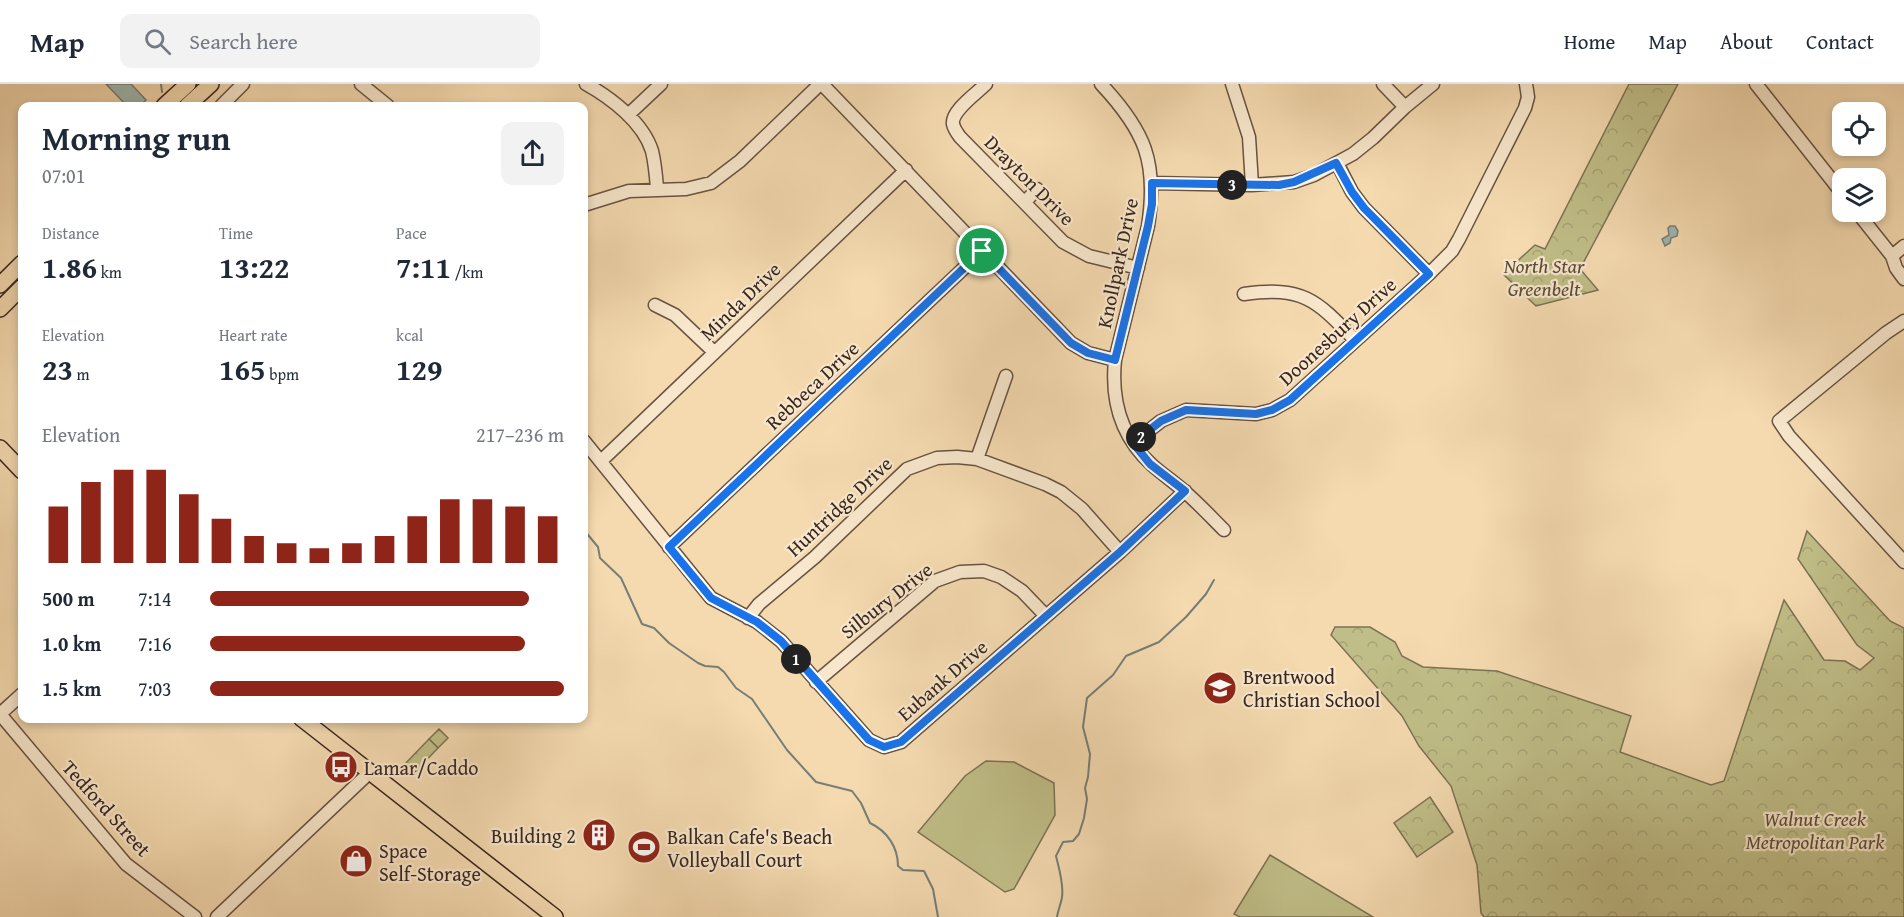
<!DOCTYPE html>
<meta charset="utf-8">
<style>
:root{--surface:#fff;--page:#f2f2f3;--text:#1f2937;--muted:#747a83;--line:#e0e1e3;--accent:#8f2418}
body{margin:0;font-family:"Gentium Book Plus",serif;background:var(--page);color:var(--text);height:100vh;display:flex;flex-direction:column;font-size:22px;white-space:nowrap}
*{box-sizing:border-box;margin:0}
p{font-size:20px;color:var(--muted)}
.icon{flex:none;width:33px;height:33px;fill:none;stroke:currentColor;stroke-width:2;stroke-linecap:round;stroke-linejoin:round}
.map{position:relative;flex:1;overflow:hidden}
.drawer{position:absolute;left:18px;top:18px;width:570px;height:621px;display:flex;flex-direction:column;background:var(--surface);border-radius:12px;box-shadow:0 3px 9px #0003}
.drawer>*{flex:none}
.controls{position:absolute;left:1832px;top:18px;display:grid;gap:12px}
.controls a{display:grid;place-items:center;width:54px;height:54px;border-radius:12px;background:var(--surface);box-shadow:0 3px 9px #0003;font-size:30px}
.pin{position:absolute;display:grid;place-items:center;width:51px;height:51px;color:#fff;margin:-26px;border:3px solid #fff;border-radius:50%;box-shadow:0 2px 6px #0007}
.km{position:absolute;width:30px;height:30px;margin:-15px;border-radius:50%;background:#222;color:#fff;font-size:16px;line-height:30px;text-align:center}
.round{display:grid;place-items:center;flex:none;width:63px;height:63px;border-radius:12px;background:var(--page)}
.overview{display:flex;align-items:center;justify-content:space-between;height:102px;padding:0 24px}
h1{font-size:33px;font-weight:600;line-height:45px}
.metrics{display:grid;grid-template-columns:repeat(3,1fr);gap:9px;height:102px;padding:6px 24px}
.metrics div{display:grid;align-content:center}
.metrics b{font-size:30px;font-weight:600}
.metrics small{font-size:16px;font-weight:400}
.metrics p{font-size:16px}
.chart{height:168px;padding:12px 24px}
.chart p{display:flex;justify-content:space-between}
.chart svg{width:100%;height:108px;margin-top:6px;stroke:var(--accent);stroke-width:6}
ul{padding:0 24px;list-style:none;font-size:20px}
li{display:grid;grid-template-columns:96px 72px 1fr;align-items:center;height:45px}
li i{height:15px;border-radius:8px;background:var(--accent)}
header{display:flex;align-items:center;gap:36px;box-sizing:border-box;height:84px;padding:0 30px;background:var(--surface);border-bottom:2px solid var(--line)}
header strong{font-size:28px}
nav{display:flex;gap:33px;margin-inline-start:auto;font-size:21px}
.search{width:420px;height:54px;background:var(--page);display:flex;align-items:center;gap:15px;box-sizing:border-box;padding:0 21px;border-radius:12px;color:var(--muted);font-size:22px}
.map>svg:first-child{display:block}
</style>
<header>
<strong>Map</strong>
<div class="search"><svg class="icon" aria-label="search" viewBox="0 0 24 24"><circle cx="10" cy="10" r="6"/><path d="M15 15l6 6"/></svg>Search here</div>
<nav><a>Home</a><a>Map</a><a>About</a><a>Contact</a></nav>
</header>
<div class="map">
<svg width="1904" height="833" viewBox="0 0 1904 833">
<defs>
<pattern id="forest-crowns" width="20" height="18" patternUnits="userSpaceOnUse" patternTransform="scale(1.5)"><rect width="20" height="18" fill="#c0be88"/><path d="M2 6a3 3 0 1 1 6 0M12 15a3 3 0 1 1 6 0" fill="none" stroke="#a6a375"/></pattern>
</defs>
<rect width="100%" height="100%" fill="#f5dab0"/>
<filter id="stains"><feTurbulence type="fractalNoise" baseFrequency=".00333" numOctaves="4"/><feColorMatrix values="0 0 0 0 .2 0 0 0 0 .09 0 0 0 0 .02 0 0 0 .5 -.17"/></filter>
<radialGradient id="worn" r=".72"><stop offset=".6" stop-color="#630" stop-opacity="0"/><stop offset="1" stop-color="#630" stop-opacity=".3"/></radialGradient>
<!-- grass -->
<path fill="#c0be88" stroke="#7c7253" stroke-width="1.5" d="M439,645L448,654L438,664L429,655Z
M986,677L1014,678L1054,699L1055,731L1014,805L1005,808L918,748L965,692Z
M647,749L657,757L640,777L630,769Z
M1270,771L1373,833H1240L1234,830Z"/>
<!-- forest -->
<path fill="url(#forest-crowns)" stroke="#7c7253" stroke-width="1.5" d="M1629,0H1678L1580,185L1598,206L1536,222L1503,190L1535,161L1545,165Z
M1807,447L1890,537L1904,544V833H1484L1481,829L1477,781L1451,702L1419,662L1402,632L1331,551L1335,543H1370L1395,558L1402,572L1423,583L1497,587L1631,632L1620,668L1711,701L1724,697L1784,516L1824,576L1845,577L1860,586L1874,574L1857,561L1798,475Z
M429,655L438,664L413,690L404,681Z
M1430,713L1453,748L1417,773L1394,739Z"/>
<!-- water -->
<path fill="#9eb9b2" stroke="#757e77" stroke-width="1.5" d="M106,0H131L146,16L140,22H127Z
M1670,142H1675L1678,147L1677,152L1671,154L1670,159L1665,162L1662,155L1669,151L1668,144Z"/>
<g fill="none" stroke-linecap="round" stroke-linejoin="round">
<!-- stream -->
<path stroke="#757e77" stroke-width="2" d="M161,0L162,8
M584,446L598,463L600,474L621,494L642,540L654,544L669,559L698,579L705,582L718,583L724,588L736,604L752,615L787,666L816,698L852,707L861,719L870,739C887,747 898,763 898,782L903,786L924,787L933,805L938,833
M1057,833C1058,826 1061,820 1062,813C1064,801 1059,784 1056,772L1063,758L1073,757L1079,750L1084,734L1087,715L1085,704L1088,693L1090,670L1083,643L1087,614L1113,591L1126,572L1159,558L1186,533L1206,510L1214,496"/>
<!-- minor casing -->
<g stroke="#675342" stroke-width="15">
<path id="minor" d="M361,0L388,22
M586,0C611,14 643,38 652,67C655,79 656,92 657,104
M822,0L1071,259L1088,269L1115,276
M986,0C977,9 951,27 953,40C954,45 957,49 960,53L1063,158L1089,172L1138,184
M1101,0C1145,47 1158,78 1148,142L1115,276C1111,316 1121,353 1152,381C1162,390 1174,398 1184,407C1198,419 1211,433 1224,446
M1232,0L1249,53L1252,101
M1383,0L1405,23
M1756,0L1842,109
M221,22L243,0
M628,31L661,0
M1337,79L1352,108L1364,124L1429,190
M1152,99L1252,101L1294,98L1314,91L1353,70L1373,54L1405,23L1433,0
M1025,118L1037,105
M584,121L629,107L686,105L711,99L740,77L820,0
M1857,128L1892,172L1896,184L1904,195
M1892,172L1904,162
M1244,210C1304,202 1316,216 1355,256
M655,221L675,231L714,268
M1904,237L1886,249L1779,337L1789,352L1904,478
M584,357L711,514L757,538L781,557L869,656L884,663L901,658L1120,468L1185,407
M1133,359L1161,337L1186,326L1256,330L1272,326L1290,316L1429,190L1452,167L1459,155L1525,24L1528,13L1526,0
M977,375L1006,292
M601,377L906,86
M669,463L982,167
M748,534L759,520L815,473L907,385L937,374L957,373L977,375L1045,400L1061,408L1082,425L1120,468
M816,598L935,497L960,488L984,487L1001,493L1022,507L1046,532
M0,630L126,780L195,833
M0,630L22,610
M217,833L369,689"/>
</g>
<!-- major casing -->
<g stroke="#38261e" stroke-width="18">
<path id="major" d="M164,22L188,0
M187,22L211,0
M0,201L22,179
M0,225L22,203
M0,364L22,387
M301,634L555,833"/>
</g>
<!-- minor -->
<use href="#minor" stroke="#f8e7cc" stroke-width="12"/>
<!-- major -->
<use href="#major" stroke="#f5dab0" stroke-width="15"/>
</g>
<g fill="none" stroke-linecap="round" stroke-linejoin="round">
<!-- route casing -->
<g stroke="#fff" stroke-width="12">
<path id="route" d="M1336,79L1352,108L1364,124L1429,190L1290,316L1272,326L1256,330L1186,326L1161,337L1133,359L1150,380L1185,407L1120,468L901,658L884,663L869,656L781,557L757,538L711,514L669,463L982,167L1071,259L1088,269L1115,276L1148,142L1152,120V99L1279,101L1294,98Z"/>
</g>
<!-- route -->
<use href="#route" stroke="#1a73e8" stroke-width="8"/>
</g>
<!-- icons -->
<defs>
<g id="school-disc" transform="scale(1.725)"><circle r="9.5" fill="#8f2418" stroke="#f8e7cc"/><path d="M0-5L7-2L0 1L-7-2ZM-4 1L0 2.5L4 1V4Q0 6-4 4Z" fill="#fff"/></g>
<g id="bus-disc" transform="scale(1.725)"><circle r="9.5" fill="#8f2418" stroke="#f8e7cc"/><path d="M-5-6H5V4H4V6H2V4H-2V6H-4V4H-5ZM-3.5-4V0h7V-4ZM-3.5 1.2v1.5H-2V1.2ZM2 1.2v1.5H3.5V1.2Z" fill="#fff"/></g>
<g id="building-disc" transform="scale(1.725)"><circle r="9.5" fill="#8f2418" stroke="#f8e7cc"/><path d="M-4-6H4V6H1V3H-1V6H-4ZM-2.5-4.3h1.7v1.8h-1.7ZM.8-4.3h1.7v1.8H.8ZM-2.5-1h1.7V.8h-1.7ZM.8-1h1.7V.8H.8Z" fill="#fff"/></g>
<g id="stadium-disc" transform="scale(1.725)"><circle r="9.5" fill="#8f2418" stroke="#f8e7cc"/><path d="M0-5a6.5 5 0 1 0 0 10a6.5 5 0 1 0 0-10ZM-3.5-1.8h7v3.6h-7Z" fill="#fff"/></g>
<g id="shop-disc" transform="scale(1.725)"><circle r="9.5" fill="#8f2418" stroke="#f8e7cc"/><path d="M-5-2.5h2.3a2.7 3.5 0 0 1 5.4 0H5L5.5 6h-11ZM-1.5-2.5h3a1.5 2.3 0 0 0-3 0Z" fill="#fff"/></g>
</defs>
<g fill-rule="evenodd">
<use href="#school-disc" x="1220" y="604"/>
<use href="#bus-disc" x="341" y="683"/>
<use href="#building-disc" x="599" y="751"/>
<use href="#stadium-disc" x="644" y="763"/>
<use href="#shop-disc" x="356" y="777"/>
</g>
<g text-anchor="middle" dominant-baseline="central" stroke-width="4.5" stroke-linejoin="round" paint-order="stroke">
<!-- street labels -->
<g font-size="20" fill="#38261e" stroke="#f8e7cc">
<text transform="translate(1030 96) rotate(45)">Drayton Drive</text>
<text transform="translate(1117 179) rotate(-78)">Knollpark Drive</text>
<text transform="translate(740 217) rotate(-44)">Minda Drive</text>
<text transform="translate(1337 247) rotate(-42)">Doonesbury Drive</text>
<text transform="translate(812 301) rotate(-43)">Rebbeca Drive</text>
<text transform="translate(839 422) rotate(-43)">Huntridge Drive</text>
<text transform="translate(886 516) rotate(-38)">Silbury Drive</text>
<text transform="translate(942 596) rotate(-41)">Eubank Drive</text>
<text transform="translate(107 724) rotate(48)">Tedford Street</text>
</g>
<!-- park labels -->
<g font-size="20" font-style="italic" fill="#5a4c38" stroke="#f8e7cc">
<text x="1544" y="181">North Star<tspan x="1544" dy="23">Greenbelt</tspan></text>
<text x="1815" y="734">Walnut Creek<tspan x="1815" dy="23">Metropolitan Park</tspan></text>
</g>
<!-- poi labels -->
<g font-size="20" fill="#38261e" stroke="#f8e7cc" text-anchor="start">
<text x="1243" y="592">Brentwood<tspan x="1243" dy="23">Christian School</tspan></text>
<text x="364" y="683">Lamar/Caddo</text>
<text x="576" y="751" text-anchor="end">Building 2</text>
<text x="667" y="752">Balkan Cafe's Beach<tspan x="667" dy="23">Volleyball Court</tspan></text>
<text x="379" y="766">Space<tspan x="379" dy="23">Self-Storage</tspan></text>
</g>
</g>
<rect width="100%" height="100%" filter="url(#stains)"/>
<rect width="100%" height="100%" fill="url(#worn)"/>
</svg>
<div class="controls">
<a><svg class="icon" aria-label="locate" viewBox="0 0 24 24"><circle cx="12" cy="12" r="6"/><path d="M12 2v4M12 18v4M2 12h4M18 12h4"/></svg></a>
<a><svg class="icon" aria-label="layers" viewBox="0 0 24 24"><path d="M12 4l9 5-9 5-9-5zM3 14l9 5 9-5"/></svg></a>
</div>
<div class="pin" style="left:982px;top:167px;background:#1e9e55"><svg class="icon" aria-label="arrive" viewBox="0 0 24 24"><path d="M6 21V4h12l-3 4 3 4H6"/></svg></div>
<b class="km" style="left:796px;top:575px">1</b>
<b class="km" style="left:1141px;top:353px">2</b>
<b class="km" style="left:1232px;top:101px">3</b>
<section class="drawer">
<div class="overview"><div><h1>Morning run</h1><p>07:01</p></div><a class="round"><svg class="icon" aria-label="share" viewBox="0 0 24 24"><path d="M12 15V3M7 8l5-5 5 5M5 13v7h14v-7"/></svg></a></div>
<div class="metrics">
<div><p>Distance</p><b>1.86<small> km</small></b></div>
<div><p>Time</p><b>13:22</b></div>
<div><p>Pace</p><b>7:11<small> /km</small></b></div>
</div>
<div class="metrics">
<div><p>Elevation</p><b>23<small> m</small></b></div>
<div><p>Heart rate</p><b>165<small> bpm</small></b></div>
<div><p>kcal</p><b>129</b></div>
</div>
<div class="chart"><p><span>Elevation</span>217–236 m</p>
<svg viewBox="0 0 160 44" preserveAspectRatio="none"><path d="M5 44V21M15 44V11M25 44V6M35 44V6M45 44V16M55 44V26M65 44V33M75 44V36M85 44V38M95 44V36M105 44V33M115 44V25M125 44V18M135 44V18M145 44V21M155 44V25"/></svg>
</div>
<ul>
<li><b>500 m</b>7:14<i style="width:90%"></i></li>
<li><b>1.0 km</b>7:16<i style="width:89%"></i></li>
<li><b>1.5 km</b>7:03<i style="width:100%"></i></li>
</ul>
</section>
</div>
